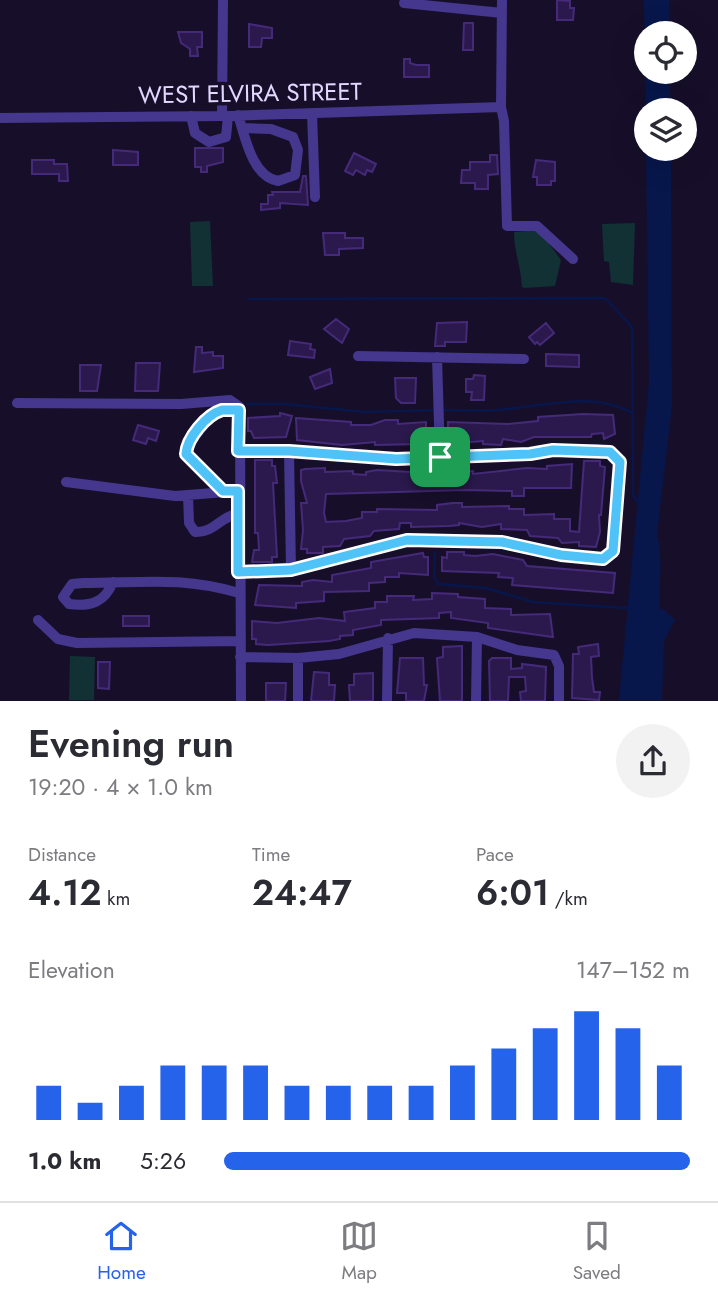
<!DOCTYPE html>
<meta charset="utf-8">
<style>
:root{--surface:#fff;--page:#f2f2f3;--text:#2b2b33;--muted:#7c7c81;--line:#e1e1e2;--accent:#2563eb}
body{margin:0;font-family:Jost,sans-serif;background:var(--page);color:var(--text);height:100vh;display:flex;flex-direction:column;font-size:26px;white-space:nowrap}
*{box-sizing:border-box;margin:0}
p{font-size:23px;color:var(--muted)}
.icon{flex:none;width:38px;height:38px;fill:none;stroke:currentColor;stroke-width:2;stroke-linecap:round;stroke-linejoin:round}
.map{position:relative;height:701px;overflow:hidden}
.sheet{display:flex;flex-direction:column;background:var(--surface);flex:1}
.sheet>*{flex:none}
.controls{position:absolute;left:634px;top:21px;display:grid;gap:14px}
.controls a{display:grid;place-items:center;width:63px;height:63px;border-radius:50%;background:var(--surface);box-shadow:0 7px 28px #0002;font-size:35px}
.pin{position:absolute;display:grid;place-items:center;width:60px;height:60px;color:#fff;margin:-30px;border-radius:14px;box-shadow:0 4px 10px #0006}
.round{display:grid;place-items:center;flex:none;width:74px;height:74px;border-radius:37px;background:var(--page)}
.headline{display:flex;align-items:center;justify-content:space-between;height:119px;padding:0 28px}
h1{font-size:38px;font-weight:600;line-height:52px}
.metrics{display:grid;grid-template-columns:repeat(3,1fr);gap:10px;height:119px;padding:7px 28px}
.metrics div{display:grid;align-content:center}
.metrics b{font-size:35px;font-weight:600}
.metrics small{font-size:19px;font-weight:400}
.metrics p{font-size:19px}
.chart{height:196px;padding:14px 28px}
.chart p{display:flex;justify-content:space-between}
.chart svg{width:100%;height:126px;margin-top:7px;stroke:var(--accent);stroke-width:6}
ul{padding:0 28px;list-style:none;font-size:23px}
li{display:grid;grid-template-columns:112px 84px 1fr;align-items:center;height:52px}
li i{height:18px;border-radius:9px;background:var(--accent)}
.tabs{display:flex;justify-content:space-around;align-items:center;height:98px;border-top:2px solid var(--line);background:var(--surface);font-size:19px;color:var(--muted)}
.tabs a{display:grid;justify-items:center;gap:4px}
.tabs .selected{color:var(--accent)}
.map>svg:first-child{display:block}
</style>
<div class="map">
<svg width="718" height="701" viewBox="0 0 718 701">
<rect width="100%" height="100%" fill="#170f2a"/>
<!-- green -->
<path fill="#113135" d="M210,221L213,286H192L190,222Z
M635,223L633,285L611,282L609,262L604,261L602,224Z
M539,230L561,260L555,286L525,288L522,287C521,267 514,251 514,232Z
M70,656L95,657L94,700H69Z"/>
<!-- water -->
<path fill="#07174b" d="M644,0H669L670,33H646V72H670V110H646Z
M646,149H671L672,405L657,535C664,557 658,588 660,611L662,608L675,620L664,641L662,700H619L649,383Z"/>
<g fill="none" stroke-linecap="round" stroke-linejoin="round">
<!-- stream -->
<path stroke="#07174b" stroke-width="2.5" d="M249,299L605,298L632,327L633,495L639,504
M247,404H284L365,412L436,410
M442,410C461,410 479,411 497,410C540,407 593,390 632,413
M435,552L434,577L438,584L486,588L533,602L627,608"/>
</g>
<!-- building -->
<path fill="#2b194d" stroke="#452a7a" stroke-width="2" d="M557,0L570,1V8H574L573,20H557Z
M464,23H473V50H463Z
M249,24L272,28V38H262L261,47H249Z
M178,32H202V47H197L198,56H190V49L181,43Z
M404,59H410V63L416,65H429V77H404Z
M195,148H223V162L207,166V172H201V167H195Z
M113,150L138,152V165H113Z
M354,153L376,164L372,172L367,170L365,175L356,170L353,175L345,171Z
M490,155H497L498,174L488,175V189H475V183H461L462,170H470V162H490Z
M32,160H54V164H67L68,181H59V174H32Z
M536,160L555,162V181H551V185H537V177H533Z
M303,176H306L308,205L280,203V208L261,210V204H268V195H273L272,192H300Z
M323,233H345V238H363V248L339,249V255H325Z
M336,319L349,329L342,343L324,329Z
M467,322L466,342H445V346H435L437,323Z
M546,323L554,333L540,345L537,342L535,344L529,337Z
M290,341L311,344L310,349L315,350L314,358L288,355Z
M196,347H202V353L213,352V356H223V368L194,372Z
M546,354L579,355V367L546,366Z
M136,363H160L158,391H135Z
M80,365H101L97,391H80Z
M330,369L332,383L315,389L310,377Z
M474,375L485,376L484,400H471L472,392H466V379H473Z
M395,378H416L415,403H401L396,398Z
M280,413L292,416L286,437L254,438L251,431H248V418L280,416Z
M583,414L613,415L615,434L604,439L603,433L592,434L591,437H534L521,442L503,439L501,445L483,444V441L448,444V422L508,424L538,421V417Z
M296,418L351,422V425H371L385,420H398V424L426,422V440L423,444L375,445V442L342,445L297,440Z
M138,425L159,431L156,441L148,438L146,444L133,440Z
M255,460H272V466H275L277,483H273L277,557H272V562H252L254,550H259L258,533H255Z
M584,461H600V466L605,467L601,515H599L600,532L596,547L579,546V542L562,543L558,538L530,536L527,530L501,529V524L482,527L459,523V525L449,526L411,527V523H400L399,529L374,531L370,536L344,539L340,546L323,547V553H307V549H301L303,530L301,503H307L301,481V470L305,469L325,468V472L353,471V474L366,475V472L377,470L444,474L473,471V474L527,468L547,469V466L572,464L571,488H524V496H512V491L466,490L326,494L324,513L326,522L346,521L362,518V512H377V509L437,510V505L453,503H462V507L509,506V509H524V515L554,514V519H570V531L579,532Z
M447,552H464V555L475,556L493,554L523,560L527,566L615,573L613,593L512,585L513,578L498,577L499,573L442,571V557L447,558Z
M423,553L424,557H428V575L399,573V577H385V582L369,583V591L324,592V601L296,603V608L255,605L259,585L302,586V582L313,580L332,582V575L371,568V562Z
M432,593L458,594V597L485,599V608L511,609V615L550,614L553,637L488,628V623L451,618V612L439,613V618L381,620V625L353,630V635L340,636V639L329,641L268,645L256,644V639H252V621L277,623L319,618L345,621L344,612L375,608V602H387V596H414L413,600L432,599Z
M123,616H149V626H123Z
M598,644L599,656L591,657L592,678L594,692H600L599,700L572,698L573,654H579L578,647Z
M462,646V701H440L437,658L443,657V647Z
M400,658H423L424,685H427L424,701H406V693H397Z
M492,658H511V669L522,668V664L546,667L545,701H521L520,692L526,691L525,677H509L508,701H490L489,661Z
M98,662H110L109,689L98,688Z
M314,672L329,673V685H335L334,701H311Z
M373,673V701H350L349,685H354V674Z
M266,683H286L285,701H266Z"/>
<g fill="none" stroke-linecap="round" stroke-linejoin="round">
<!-- minor -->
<path stroke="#45378d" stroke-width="10" d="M502,0L501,107L504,121L507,226H537L573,259
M404,3L502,13
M312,113L315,197
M238,115C245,136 252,177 278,181L295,175L298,150L293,137L271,129L243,128
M191,116L195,133L209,142L226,137L228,116
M222,116L223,0
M0,118L222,116L501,107
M358,356L524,359
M437,357L440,457
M17,403L181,404L230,400L240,407L241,701
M238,451H289L396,459L597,449L610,452L619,462L613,551L603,559L561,555L502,542L407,540L291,571L238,572
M289,451L291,571
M66,482L175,496L238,491
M223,491L190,459L186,448L213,413L239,410
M188,495L189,523L195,532C215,533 220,516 238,514
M113,582C105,602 91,607 69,604L63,597L72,584L83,583C141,583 181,576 239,593
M38,620L58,639L77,643L240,641
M240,657L298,658L339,654L414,633L477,637L517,650L554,655L559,666V701
M298,701V658
M387,701L388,638
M476,701L477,637"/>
</g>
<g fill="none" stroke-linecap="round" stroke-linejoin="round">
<!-- route casing -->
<g stroke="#fff" stroke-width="14">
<path id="route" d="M222,410H239L238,451H289L396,459L530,454L553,450L610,452L620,462L613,551L603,559L561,555L502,542L407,540L291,570L238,572V491H223L186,454C187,438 206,415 222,410Z"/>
</g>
<!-- route -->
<use href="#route" stroke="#4fc3f7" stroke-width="9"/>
</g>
<g text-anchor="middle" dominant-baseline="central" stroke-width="7" stroke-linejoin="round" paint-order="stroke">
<!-- street labels -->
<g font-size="24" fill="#e2d8ff" stroke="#170f2a">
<text transform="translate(250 93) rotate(-1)">WEST ELVIRA STREET</text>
</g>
</g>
</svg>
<div class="controls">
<a><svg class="icon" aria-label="locate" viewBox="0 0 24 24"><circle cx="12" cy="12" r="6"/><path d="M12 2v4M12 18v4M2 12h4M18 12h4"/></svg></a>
<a><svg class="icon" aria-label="layers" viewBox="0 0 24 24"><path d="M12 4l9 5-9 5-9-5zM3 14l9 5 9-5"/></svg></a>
</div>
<div class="pin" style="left:440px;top:457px;background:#1e9e55"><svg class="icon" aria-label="arrive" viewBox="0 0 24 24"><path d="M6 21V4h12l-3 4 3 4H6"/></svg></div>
</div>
<section class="sheet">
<div class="headline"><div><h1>Evening run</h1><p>19:20 · 4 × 1.0 km</p></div><a class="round"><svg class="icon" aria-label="share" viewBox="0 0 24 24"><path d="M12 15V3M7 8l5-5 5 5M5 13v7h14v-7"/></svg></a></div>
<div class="metrics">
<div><p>Distance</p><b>4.12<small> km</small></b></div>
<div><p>Time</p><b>24:47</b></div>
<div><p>Pace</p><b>6:01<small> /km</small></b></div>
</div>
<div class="chart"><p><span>Elevation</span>147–152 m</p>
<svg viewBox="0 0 160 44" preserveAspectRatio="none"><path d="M5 44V32M15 44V38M25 44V32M35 44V25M45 44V25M55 44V25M65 44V32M75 44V32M85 44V32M95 44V32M105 44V25M115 44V19M125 44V12M135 44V6M145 44V12M155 44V25"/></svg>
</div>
<ul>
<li><b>1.0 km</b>5:26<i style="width:100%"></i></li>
</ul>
</section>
<nav class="tabs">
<a class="selected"><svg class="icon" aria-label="home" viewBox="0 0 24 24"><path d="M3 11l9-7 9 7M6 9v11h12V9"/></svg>Home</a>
<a><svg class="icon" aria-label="map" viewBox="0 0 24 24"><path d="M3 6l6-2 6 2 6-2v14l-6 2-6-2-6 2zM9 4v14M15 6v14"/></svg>Map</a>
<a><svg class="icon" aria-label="saved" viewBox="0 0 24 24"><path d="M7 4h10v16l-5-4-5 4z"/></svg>Saved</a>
</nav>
